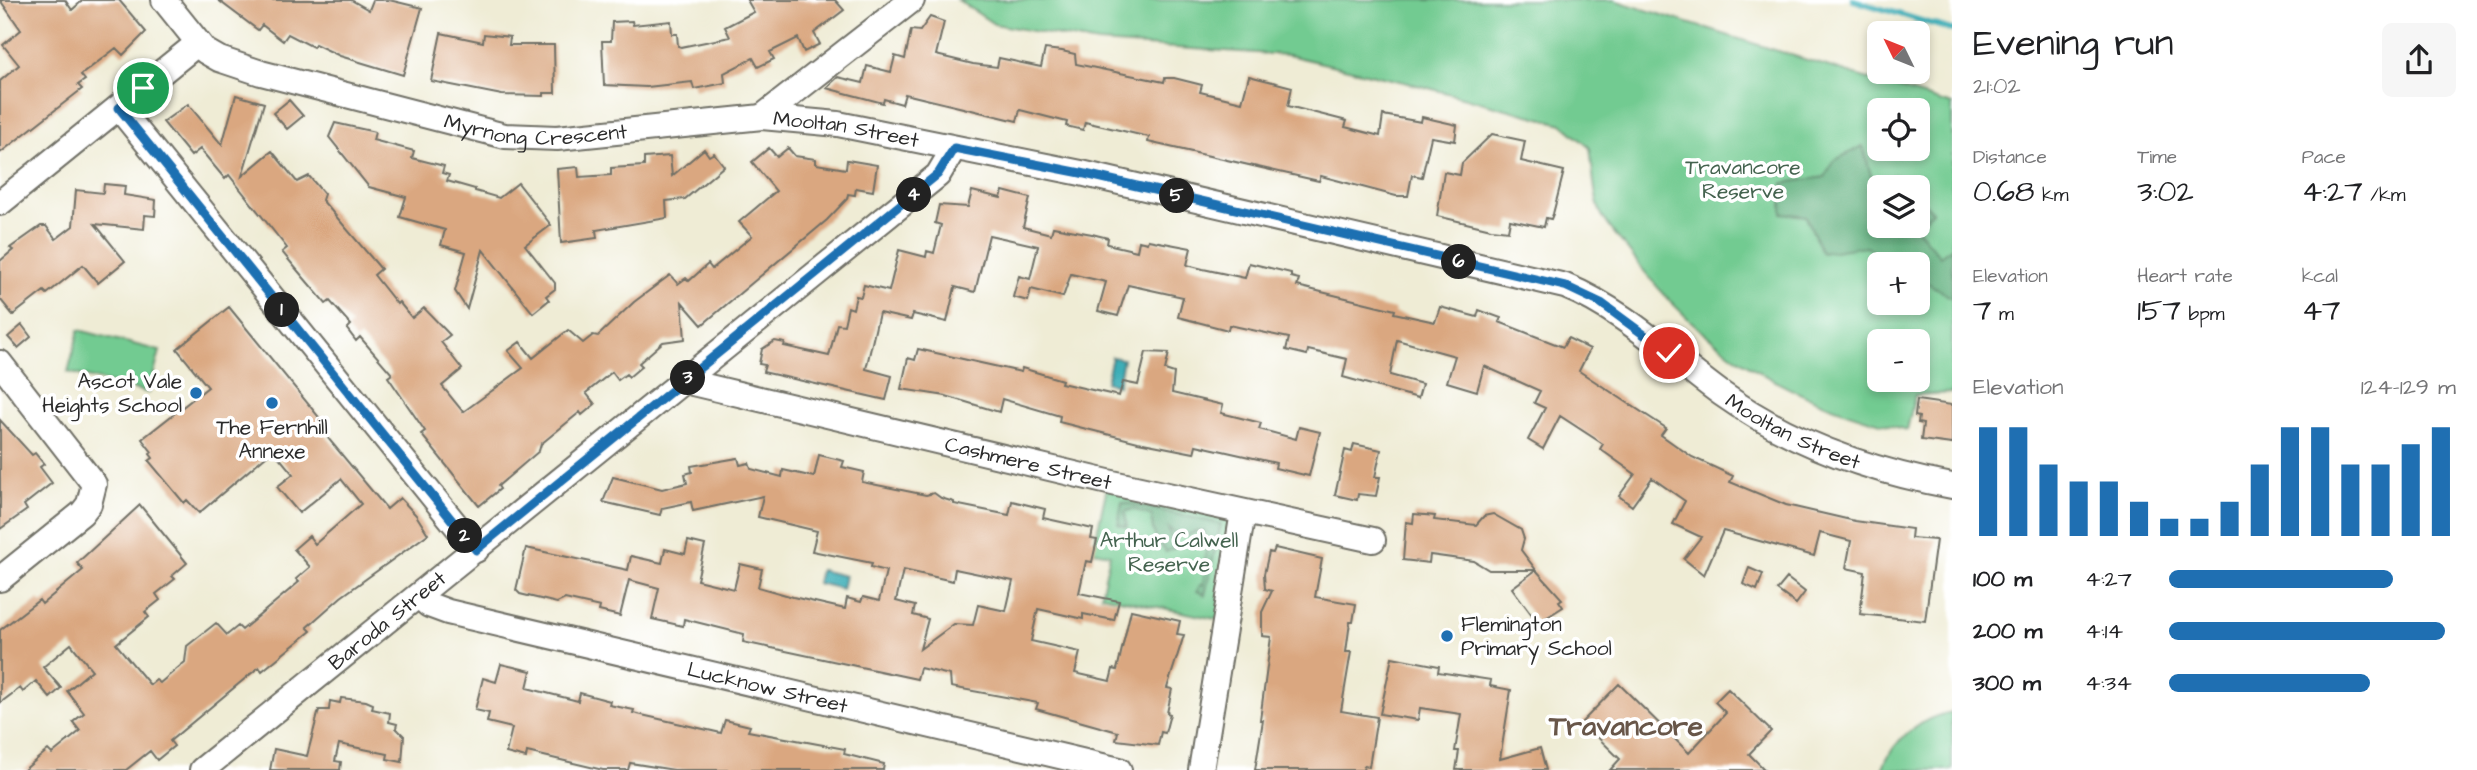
<!DOCTYPE html>
<meta charset="utf-8">
<style>
:root{--surface:#fff;--page:#f6f6f6;--text:#202124;--muted:#757577;--accent:#1f6fb2}
body{margin:0;font-family:"Architects Daughter",sans-serif;background:var(--page);color:var(--text);height:100vh;display:flex;flex-direction:column;font-size:26px;white-space:nowrap}
*{box-sizing:border-box;margin:0}
p{font-size:23px;color:var(--muted)}
.icon{flex:none;width:38px;height:38px;fill:none;stroke:currentColor;stroke-width:2;stroke-linecap:round;stroke-linejoin:round}
.map{position:relative;flex:1;overflow:hidden}
.drawer{display:flex;flex-direction:column;background:var(--surface);width:525px}
.drawer>*{flex:none}
.needle{width:46px;rotate:313deg}
.tools{position:absolute;left:1867px;top:21px;display:grid;gap:14px}
.tools a{display:grid;place-items:center;width:63px;height:63px;border-radius:10px;background:var(--surface);box-shadow:0 4px 10px #0003;font-size:35px}
.pin{position:absolute;display:grid;place-items:center;width:60px;height:60px;color:#fff;margin:-30px;border:4px solid #fff;border-radius:50%;box-shadow:0 2px 7px #0007}
.km{position:absolute;width:35px;height:35px;margin:-18px;border-radius:50%;background:#222;color:#fff;font-size:19px;line-height:35px;text-align:center}
.round{display:grid;place-items:center;flex:none;width:74px;height:74px;border-radius:10px;background:var(--page)}
.headline{display:flex;align-items:center;justify-content:space-between;height:119px;padding:0 21px}
h1{font-size:38px;font-weight:600;line-height:52px}
.metrics{display:grid;grid-template-columns:repeat(3,1fr);gap:10px;height:119px;padding:7px 21px}
.metrics div{display:grid;align-content:center}
.metrics b{font-size:30px;font-weight:600}
.metrics small{font-size:19px;font-weight:400}
.metrics p{font-size:19px}
.chart{height:196px;padding:14px 21px}
.chart p{display:flex;justify-content:space-between}
.chart svg{width:100%;height:126px;margin-top:7px;stroke:var(--accent);stroke-width:6}
ul{padding:0 21px;list-style:none;font-size:23px}
li{display:grid;grid-template-columns:112px 84px 1fr;align-items:center;height:52px}
li i{height:18px;border-radius:9px;background:var(--accent)}
main{display:flex;flex:1;min-height:0}
.map>svg:first-child{display:block}
</style>
<main>
<div class="map">
<svg width="1952" height="770" viewBox="0 0 1952 770">
<rect width="100%" height="100%" fill="#fff"/>
<filter id="ink" filterUnits="userSpaceOnUse"><feTurbulence type="fractalNoise" baseFrequency=".0143" numOctaves="2"/><feDisplacementMap in="SourceGraphic" scale="14" xChannelSelector="R" yChannelSelector="G"/><feConvolveMatrix kernelMatrix="1 2 1 2 8 2 1 2 1" color-interpolation-filters="sRGB"/></filter>
<filter id="wash" filterUnits="userSpaceOnUse"><feTurbulence type="fractalNoise" baseFrequency=".00686" numOctaves="4" result="noise"/><feDisplacementMap in="SourceGraphic" scale="28" xChannelSelector="R" yChannelSelector="G"/><feGaussianBlur stdDeviation="1.57" result="paint"/><feColorMatrix in="noise" values="0 0 0 0 0 0 0 0 0 0 0 0 0 0 0 0 0 1.4 0 .05"/><feComposite in="paint" operator="in"/></filter>
<g filter="url(#wash)">
<rect width="100%" height="100%" fill="#efecd5"/>
<!-- green -->
<path fill="#72cb91" stroke="#4e7b5e" stroke-width="2" fill-rule="evenodd" d="M958,0H1614L1952,105V393L1915,395L1907,430C1790,401 1703,352 1631,254C1622,241 1606,226 1600,211C1593,193 1593,167 1590,148L1562,124L1421,86L1288,55L1098,43L994,24ZM1880,110H1918V149H1880ZM1880,187H1918V226H1880ZM1880,264H1918V303H1880ZM1880,341H1918V380H1880Z
M79,330L160,351L149,393L68,372Z
M1108,482L1243,512L1225,621L1101,595L1110,554L1093,551Z
M1952,712V770H1882C1893,739 1920,718 1952,712Z"/>
<!-- forest -->
<path fill="#5daf7b" stroke="#446d53" stroke-width="2" d="M1863,146L1872,179L1896,175L1908,187H1880V226H1918V197L1932,211L1916,228L1940,256L1952,247V298L1918,277V264H1896L1865,246L1822,253L1806,216L1782,213L1783,183L1825,177L1833,161Z
M1122,502L1221,524L1205,595L1197,591L1200,585H1203L1206,549L1204,530C1186,532 1189,544 1168,528L1175,548L1166,552C1156,540 1151,531 1152,516L1133,509L1125,512L1127,527L1118,524Z"/>
<!-- water -->
<path fill="#3eaeb7" stroke="#346c71" stroke-width="2" d="M1112,357L1123,359L1118,385L1106,382Z
M820,570L845,576L842,589L817,583Z"/>
<g fill="none" stroke-linecap="round" stroke-linejoin="round">
<!-- stream -->
<path stroke="#3eaeb7" stroke-width="6" d="M1853,0L1952,30"/>
</g>
<g id="blocks">
<!-- building -->
<path fill="#daa780" fill-rule="evenodd" d="M0,0H65L72,10L83,0H119L146,32L123,55L116,48L81,75L85,80L78,85L82,89L0,153V81L19,65L3,45L21,30Z
M218,0H351L369,10L373,0H389L422,8L403,75L340,56L315,44L313,47L288,34L283,41L262,25L258,30Z
M747,0H835L844,10L814,33L820,44L804,52L798,38L770,52L774,59L758,67L753,58L724,73L725,83L694,89L692,82L647,87L604,85L602,41H611L612,22L632,21L633,25L671,21L672,34H677L678,46L681,47L730,37L725,27L754,12Z
M930,17L944,22L936,55L973,64L997,67L999,58L1041,67L1045,49L1062,51L1075,54L1076,64L1164,82L1165,78H1174L1202,85L1200,92L1242,102L1249,76L1292,87L1288,106L1347,121L1345,127L1380,136L1383,115L1421,122L1422,117L1457,125L1455,141L1431,137L1422,177L1412,175L1408,196H1396L1321,176L1319,181L1148,142L1149,137L1085,122L1083,130L1066,126L1067,122L1020,110L1017,121L905,94L902,104L884,99L883,103L826,88L838,77L863,83L867,66L891,72L895,56L905,59L911,30L920,31Z
M441,33L483,42L484,34L510,37L509,45H554L555,93H544V96L502,95L431,81Z
M236,95L264,103L242,176L272,151L297,182L309,176L324,194L322,200L381,269L374,275L397,304L399,302L412,318L424,308L450,335L441,342L462,369L442,386L463,412L523,368L508,351L520,342L533,358L568,330L583,343L593,335L598,336L634,302L670,275L678,284L686,278L689,281L708,264L712,269L752,236L739,222L776,191L752,162L769,148L777,157L788,148L795,156L816,159V164L846,169L847,160L877,165L873,191L856,188L855,195L848,194L847,199L827,220L702,325L682,302L685,339L663,342L639,363L642,366L629,377L626,374L618,380L612,372L586,393L595,404L582,415L580,412L541,444L539,451L498,486L500,489L479,506L421,434L425,431L388,377L392,374L360,337L356,341L347,329L351,325L330,301L326,304L298,271L282,252L287,248L229,175L225,179L200,149L191,156L163,122L188,104L222,145Z
M289,100L303,116L287,129L273,113Z
M335,123L375,132L373,140L414,151L412,158L444,166L442,173L449,175L447,181L475,189V191L499,198L518,183L551,225L525,245L555,283V289L546,296L549,300L533,313L483,250L467,309L455,291L466,252L441,245L445,230L400,217L406,197L369,187L329,137Z
M1492,134L1525,141L1521,161L1564,171L1553,214L1551,219L1546,218L1544,227L1510,220L1508,231L1491,229L1437,216L1444,172L1460,175L1462,163Z
M704,149L709,156L714,153L724,166L685,199L666,201L667,218L596,230L597,238L561,243L557,169L578,167L579,177L611,175V168L644,166V158L670,156L672,176Z
M104,184L125,186L124,195L156,200L155,216L145,215L144,229L95,224L125,261L98,283L83,265L47,294L44,291L13,315L0,299V261L13,250L10,248L41,226H46L56,239L73,226L76,190L103,193Z
M972,191L1001,198L1003,191L1030,198L1023,227L1051,234L1053,227L1092,234L1108,238L1107,244L1137,251L1139,241L1147,243L1148,240L1191,248L1187,265L1203,269L1245,278L1249,263L1291,273V277L1299,279L1297,286L1395,310L1394,313L1435,322L1440,307L1477,317L1479,310L1501,318L1499,322L1563,347L1568,338L1590,349L1579,371L1666,428L1661,435L1692,457L1733,476L1730,482L1786,505L1855,521L1912,529L1911,538L1936,540L1925,621L1860,614L1865,572L1846,568L1851,541L1820,533L1814,556L1723,531L1704,575L1684,559L1701,537L1673,524L1685,501L1652,478L1632,506L1619,496L1635,474L1600,449L1603,444L1560,416L1543,449L1528,440L1545,408L1534,403L1540,391L1484,366L1477,391L1447,382L1455,356L1397,340L1390,375L1422,384L1418,398L1343,377L1347,359L1308,350L1307,355L1286,350L1289,338L1229,325L1228,330L1178,317L1183,297L1128,285L1118,316L1098,311L1106,282L1071,274L1063,297L1031,289L1028,301L1013,297L1019,276L1030,279L1038,246L989,235L975,292L955,287L947,322L913,314L911,320L879,313L866,369L892,376L886,400L763,372L765,365L759,364L762,349L775,341L785,343L784,346L829,356L837,324L844,325L848,307L853,309L856,296L861,297L864,285L889,291L899,250L926,257L927,251L934,253L941,225L935,223L939,205L968,207Z
M229,307L327,427L322,431L387,509L400,498L416,515L428,534L341,597L307,627L311,631L262,671L259,667L170,741L174,746L157,760L150,751L126,770H24L48,750L52,754L80,731L73,722L84,713L67,691L92,670L71,644L43,667L61,688L50,698L36,681L23,692L20,688L0,703V630L39,600L42,604L83,570L77,563L140,505L187,563L172,576L175,579L156,594L160,600L145,612L149,617L116,644L150,685L156,680L160,683L185,662L187,646L216,623L227,635L238,626L242,630L299,582L296,579L310,567L294,549L309,536L315,544L361,504L341,479L299,513L277,487L293,474L273,450L199,513L187,500L184,503L149,461L153,458L150,454L152,452L142,439L208,387L177,349Z
M22,325L31,337L18,348L8,337Z
M918,349L1021,372L1022,368L1062,380L1061,383L1119,396L1123,382L1138,385L1146,352L1169,353L1165,370L1174,373L1172,393L1223,405L1221,413L1261,423L1259,429L1296,439L1299,427L1320,432L1309,476L1275,468L1276,463L1196,445L1194,453L1138,442L1059,422L1060,416L1002,399L999,412L946,396L901,389L908,358L915,360Z
M1917,400L1952,405V444L1921,440L1923,424L1918,423L1919,417L1915,416Z
M0,420L32,455L35,453L44,464L40,467L52,483L24,505L27,510L0,529Z
M1354,444L1381,450L1375,477H1380L1376,496L1358,494L1357,500L1335,495L1345,450L1352,452Z
M819,455L844,461L842,467L864,472L862,482L926,495L934,493L941,498L954,502V504L1009,515L1012,501L1045,509L1043,518L1093,529L1091,539L1097,540L1092,562L1086,561L1079,593L1119,601L1114,620L1083,614V619L1038,609L1031,641L1080,652L1075,673L1110,681L1113,669L1117,670L1131,610L1180,621L1177,634L1184,635L1167,688L1172,689L1167,713L1170,714L1165,733L1161,732L1158,745L1116,740L1118,732L1036,709L1038,703L951,687L950,675L920,668L917,679L743,642L744,634L684,619L683,626L652,619L659,588L629,580L620,616L599,611L600,607L565,599L557,603L520,594L516,590L526,548L628,570L631,556L662,563L665,549L685,554L688,541L705,545L697,580L734,589L740,564L762,569L758,587L793,597L845,609L847,598L861,602L863,597L879,601L886,571L871,567L872,563L812,551L817,531L758,517L763,496L693,511L691,502L662,508L660,515L603,502L613,477L662,489L687,483L685,474L692,472L691,466L738,458L740,465L749,463L751,469L782,477L783,470L814,477ZM955,569L1013,581L1006,611L978,605L973,625L954,624L920,649L928,619L913,615L915,606L896,601L903,570L953,581Z
M1414,514L1435,516L1434,520L1476,525L1484,516L1493,514L1521,530L1524,539L1521,550L1536,570H1489L1474,561L1430,555L1429,563L1403,560L1406,522L1413,523Z
M1275,548L1322,559L1315,597L1356,604L1353,622H1350L1346,652H1351L1341,711L1377,717L1369,767L1364,766L1363,770H1255L1263,720H1260L1271,637L1262,636V612L1272,591L1265,589L1264,574L1269,552L1273,553Z
M1749,568L1763,574L1757,590L1743,584Z
M1536,570L1562,599L1559,601L1563,607L1538,623L1512,588Z
M1787,578L1805,592L1796,604L1777,590Z
M1392,657L1439,666L1438,672L1491,680L1490,686L1511,690L1500,759L1540,748L1546,770H1456L1459,751H1455L1461,714L1420,708L1418,720L1380,714Z
M501,664L531,671L527,688L578,701L580,693L610,701L609,705L634,710L633,713L721,733L725,720L750,726L748,731L845,749L844,754L884,764L883,770H674L630,763L628,770H603L527,752L526,758L506,753L512,728L487,722L489,713L475,710L483,678L496,682Z
M1619,684L1689,753L1726,713L1715,702L1728,689L1771,731L1749,754L1765,770H1610L1620,759L1582,722Z
M341,698L366,701L373,704L372,709L390,713L389,722L397,724L396,728L404,736L402,762L387,759L388,754L339,744L335,761L341,762L340,770H270L274,749L307,756L319,710H329L330,701L340,703Z"/>
</g>
</g>
<g filter="url(#ink)">
<use href="#blocks" fill-opacity="0" stroke="#706f66" stroke-width="2"/>
<g fill="none" stroke-linecap="round" stroke-linejoin="round">
<!-- minor casing -->
<g stroke="#706f66" stroke-width="28">
<g id="minor">
<path id="s1" d="M164,0L205,51L219,59L261,73L505,136L557,138L762,117L838,124L1081,173L1565,286C1624,310 1671,357 1722,394C1791,443 1870,471 1952,486"/>
<path d="M119,108L476,550"/>
<path d="M762,117L912,0"/>
<path d="M0,203L198,43"/>
<path d="M0,363L94,484L89,504L82,513L0,579"/>
<path id="s2" d="M684,381L1108,482L1373,540"/>
<path id="s3" d="M419,596L429,605L448,612L1119,770"/>
<path id="s4" d="M202,770L938,175L954,148"/>
<path d="M1201,770L1243,512"/>
</g>
</g>
<!-- minor -->
<use href="#minor" stroke="#fff" stroke-width="24"/>
</g>
</g>
<g fill="none" stroke-linecap="round" stroke-linejoin="round" filter="url(#ink)">
<!-- route casing -->
<g stroke="#fff" stroke-width="14">
<path id="route" d="M143,88L119,108L476,550L938,174L954,148L1081,173L1565,286L1601,303L1669,353"/>
</g>
<!-- route -->
<use href="#route" stroke="#1f6fb2" stroke-width="9"/>
</g>
<!-- markers -->
<g fill="#1f6fb2" stroke="#fff" stroke-width="2.5">
<circle cx="196" cy="393" r="7"/>
<circle cx="272" cy="403" r="7"/>
<circle cx="1447" cy="636" r="7"/>
</g>
<g text-anchor="middle" dominant-baseline="central" stroke-width="7" stroke-linejoin="round" paint-order="stroke">
<!-- street labels -->
<g font-size="21" fill="#2b2b2b" stroke="#fff">
<text stroke="none"><textPath href="#s1" startOffset="408">Myrnong Crescent</textPath></text>
<text stroke="none"><textPath href="#s1" startOffset="721">Mooltan Street</textPath></text>
<text stroke="none"><textPath href="#s1" startOffset="1729">Mooltan Street</textPath></text>
<text stroke="none"><textPath href="#s2" startOffset="354">Cashmere Street</textPath></text>
<text stroke="none"><textPath href="#s4" startOffset="238">Baroda Street</textPath></text>
<text stroke="none"><textPath href="#s3" startOffset="362">Lucknow Street</textPath></text>
</g>
<!-- park labels -->
<g font-size="21" fill="#44634f" stroke="#fff">
<text x="1743" y="167">Travancore<tspan x="1743" dy="24">Reserve</tspan></text>
<text x="1169" y="540">Arthur Calwell<tspan x="1169" dy="24">Reserve</tspan></text>
</g>
<!-- poi labels -->
<g font-size="21" fill="#2b2b2b" stroke="#fff" text-anchor="end">
<text x="182" y="381">Ascot Vale<tspan x="182" dy="24">Heights School</tspan></text>
<text x="272" y="427" text-anchor="middle">The Fernhill<tspan x="272" dy="24">Annexe</tspan></text>
<text x="1461" y="624" text-anchor="start">Flemington<tspan x="1461" dy="24">Primary School</tspan></text>
</g>
<!-- district labels -->
<g font-size="28" font-weight="bold" fill="#685649" stroke="#fff">
<text x="1626" y="726">Travancore</text>
</g>
</g>
</svg>
<div class="tools">
<a><svg class="needle" viewBox="-14 -14 28 28"><path d="M0-13l5 13h-10z" fill="#e53935"/><path d="M0 13l5-13h-10z" fill="#757577"/></svg></a>
<a><svg class="icon" aria-label="locate" viewBox="0 0 24 24"><circle cx="12" cy="12" r="6"/><path d="M12 2v4M12 18v4M2 12h4M18 12h4"/></svg></a>
<a><svg class="icon" aria-label="layers" viewBox="0 0 24 24"><path d="M12 4l9 5-9 5-9-5zM3 14l9 5 9-5"/></svg></a>
<a>+</a>
<a>−</a>
</div>
<div class="pin" style="left:143px;top:88px;background:#1e9e55"><svg class="icon" aria-label="arrive" viewBox="0 0 24 24"><path d="M6 21V4h12l-3 4 3 4H6"/></svg></div>
<div class="pin" style="left:1669px;top:353px;background:#d93025"><svg class="icon" aria-label="check" viewBox="0 0 24 24"><path d="M5 12l5 5 9-10"/></svg></div>
<b class="km" style="left:282px;top:310px">1</b>
<b class="km" style="left:465px;top:536px">2</b>
<b class="km" style="left:688px;top:378px">3</b>
<b class="km" style="left:914px;top:195px">4</b>
<b class="km" style="left:1177px;top:196px">5</b>
<b class="km" style="left:1459px;top:262px">6</b>
</div>
<section class="drawer">
<div class="headline"><div><h1>Evening run</h1><p>21:02</p></div><a class="round"><svg class="icon" aria-label="share" viewBox="0 0 24 24"><path d="M12 15V3M7 8l5-5 5 5M5 13v7h14v-7"/></svg></a></div>
<div class="metrics">
<div><p>Distance</p><b>0.68<small> km</small></b></div>
<div><p>Time</p><b>3:02</b></div>
<div><p>Pace</p><b>4:27<small> /km</small></b></div>
</div>
<div class="metrics">
<div><p>Elevation</p><b>7<small> m</small></b></div>
<div><p>Heart rate</p><b>157<small> bpm</small></b></div>
<div><p>kcal</p><b>47</b></div>
</div>
<div class="chart"><p><span>Elevation</span>124–129 m</p>
<svg viewBox="0 0 160 44" preserveAspectRatio="none"><path d="M5 44V6M15 44V6M25 44V19M35 44V25M45 44V25M55 44V32M65 44V38M75 44V38M85 44V32M95 44V19M105 44V6M115 44V6M125 44V19M135 44V19M145 44V12M155 44V6"/></svg>
</div>
<ul>
<li><b>100 m</b>4:27<i style="width:78%"></i></li>
<li><b>200 m</b>4:14<i style="width:96%"></i></li>
<li><b>300 m</b>4:34<i style="width:70%"></i></li>
</ul>
</section>
</main>
